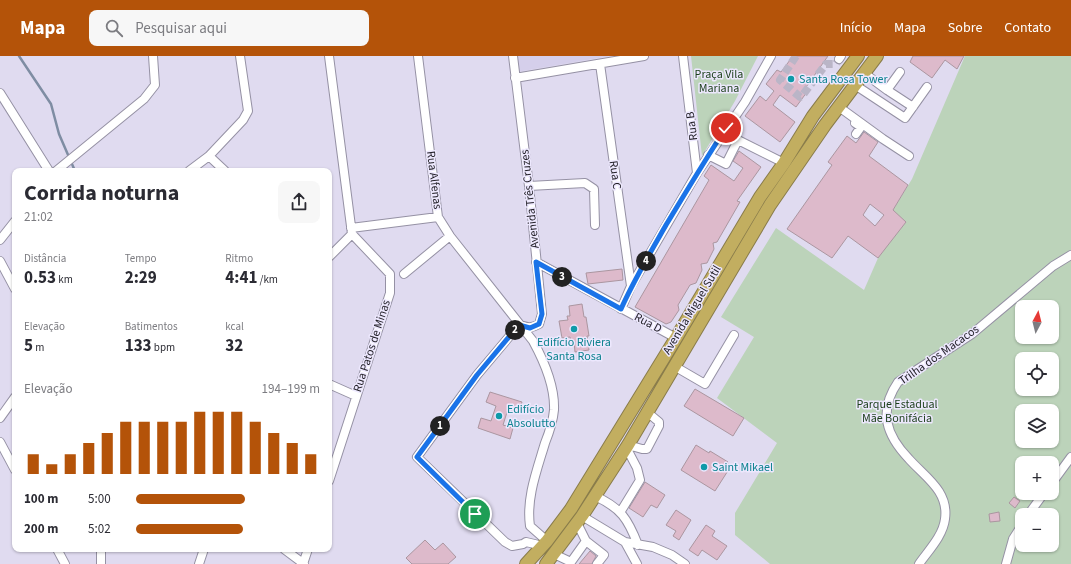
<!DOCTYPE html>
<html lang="pt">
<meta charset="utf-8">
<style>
:root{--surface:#fff;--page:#f7f7f7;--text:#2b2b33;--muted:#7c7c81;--accent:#b45309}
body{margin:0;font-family:"Source Sans 3",sans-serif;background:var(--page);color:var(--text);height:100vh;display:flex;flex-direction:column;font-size:15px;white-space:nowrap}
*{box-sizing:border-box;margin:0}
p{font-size:13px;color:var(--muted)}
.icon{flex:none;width:22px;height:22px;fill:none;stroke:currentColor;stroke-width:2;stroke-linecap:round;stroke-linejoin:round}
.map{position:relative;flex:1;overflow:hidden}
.side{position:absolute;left:12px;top:112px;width:320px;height:384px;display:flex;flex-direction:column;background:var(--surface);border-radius:8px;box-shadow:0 1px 3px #0004}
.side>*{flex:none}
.needle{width:26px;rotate:7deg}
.buttons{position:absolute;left:1015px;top:244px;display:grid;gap:8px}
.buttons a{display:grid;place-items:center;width:44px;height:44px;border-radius:8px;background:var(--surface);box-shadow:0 1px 3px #0004;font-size:20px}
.pin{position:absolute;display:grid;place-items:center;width:34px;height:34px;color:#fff;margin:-17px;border:2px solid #fff;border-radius:50%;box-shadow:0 1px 4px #0007}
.km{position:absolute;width:20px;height:20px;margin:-10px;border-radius:50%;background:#222;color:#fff;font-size:11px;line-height:20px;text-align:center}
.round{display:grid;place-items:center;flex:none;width:42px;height:42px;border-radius:8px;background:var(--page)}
.overview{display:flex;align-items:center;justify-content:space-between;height:68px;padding:0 12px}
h1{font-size:22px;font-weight:700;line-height:30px}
.metrics{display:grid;grid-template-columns:repeat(3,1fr);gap:6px;height:68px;padding:4px 12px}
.metrics div{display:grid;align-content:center}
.metrics b{font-size:17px;font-weight:700}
.metrics small{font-size:11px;font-weight:400}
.metrics p{font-size:11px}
.chart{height:112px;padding:8px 12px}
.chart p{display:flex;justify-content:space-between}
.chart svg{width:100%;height:72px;margin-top:4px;stroke:var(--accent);stroke-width:6}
ul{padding:0 12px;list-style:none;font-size:13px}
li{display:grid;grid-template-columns:64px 48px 1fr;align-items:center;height:30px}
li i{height:10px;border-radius:5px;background:var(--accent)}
header{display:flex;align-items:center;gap:24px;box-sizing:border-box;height:56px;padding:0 20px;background:var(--accent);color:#fff}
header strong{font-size:19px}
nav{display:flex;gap:22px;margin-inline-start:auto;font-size:14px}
.search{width:280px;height:36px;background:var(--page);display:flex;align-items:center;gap:10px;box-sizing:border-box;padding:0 14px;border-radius:8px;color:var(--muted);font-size:15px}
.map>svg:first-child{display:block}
</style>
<header>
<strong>Mapa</strong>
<div class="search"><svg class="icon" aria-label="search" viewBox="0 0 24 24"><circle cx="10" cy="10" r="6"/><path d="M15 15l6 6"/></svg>Pesquisar aqui</div>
<nav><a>Início</a><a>Mapa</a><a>Sobre</a><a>Contato</a></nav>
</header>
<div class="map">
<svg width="1071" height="508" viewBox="0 0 1071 508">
<rect width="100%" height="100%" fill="#e0dbf0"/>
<!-- built -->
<path fill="#d5cfeb" d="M516,0H610L517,16Z"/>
<!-- green -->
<path fill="#bcd3ba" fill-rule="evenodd" d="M691,0H758L735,45L702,100Z
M965,0H1071V508H770L735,479V457L777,387L717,342L754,281L721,261L776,172L864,234L878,202L893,154L912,123ZM1022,251H1052V281H1022ZM1022,303H1052V333H1022ZM1022,355H1052V385H1022ZM1022,407H1052V437H1022ZM1022,459H1052V489H1022Z"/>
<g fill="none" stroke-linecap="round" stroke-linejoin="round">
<!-- stream -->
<path stroke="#7f8da3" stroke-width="2.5" d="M19,0L51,48L59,78L75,115"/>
</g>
<!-- building -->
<path fill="#ddbacb" stroke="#ab96a0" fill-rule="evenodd" d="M793,0H828L804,34L807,36L796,51L780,39L773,49L795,66L780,86L745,60L760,40L766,45L774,35L766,28L777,14L781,16Z
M913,0H964L957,13L945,4L932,22L910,6Z
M864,76L878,86L869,100L908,129L893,154L906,166L878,202L848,180L832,202L787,173L832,109L828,106L847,80L856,87ZM870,148L884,159L875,170L863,159Z
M739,95L761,111L737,145L740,146L717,186L713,187L714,193L707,207L701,208L702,214L696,227L690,229L678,249L679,254L671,266L666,268L635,251L709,124L704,120L711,109L734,125L743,112L733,105Z
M622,213L623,224L588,228L586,217Z
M582,248L584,261H586L589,280H587L589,294L575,296L574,286H571L570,281L562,282L559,265L568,264L567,260H570L569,250Z
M695,333L744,362L733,380L684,350Z
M490,336L522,346L518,357L508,353L503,369L513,372L510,383L478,372L481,362L491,365L496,350L486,346Z
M696,389L709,397L710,395L728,406L727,407L731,410L715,435L681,414Z
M645,426L665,439L657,452L651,449L643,461L629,452Z
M1014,441L1020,445L1015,452L1009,447Z
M676,454L691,464L679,484L673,480L676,475L666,469Z
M999,456L1000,465L990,466L989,458Z
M706,469L715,475L712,480L727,490L717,504L702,494L698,500L689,494Z
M425,484L435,494L443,487L456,501L448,508H412L406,502Z
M590,495L596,500L592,508H579Z"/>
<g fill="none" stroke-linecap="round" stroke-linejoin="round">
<!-- minor-tunnel -->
<path stroke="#bab5c7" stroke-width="8" stroke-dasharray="8 4" stroke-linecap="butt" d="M796,0L780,24L800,41L802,40L826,8H836L839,3"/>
<!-- minor casing -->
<g stroke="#9591a4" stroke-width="10">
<path id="minor" d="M329,0L352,178L390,218V237L329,425
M418,0L438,161L450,180L533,285C544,305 555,331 554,354C553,365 549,377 545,387C537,414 526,442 530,470L547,485
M513,0L529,130L542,258L539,268C532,272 528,272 520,269
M683,0L697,117
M839,3L841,0
M600,8L631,230
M864,17L887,34L900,16
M515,22L644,0
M855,29L905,62L927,31
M887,34L913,51
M0,37L49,115
M839,51L883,83L909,100
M855,67L861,71L856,78
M708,99L726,108L738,84L784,107
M209,100L225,115
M56,115L144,43L155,29L153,0
M189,115L209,100L243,64L248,55L240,0
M529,130L585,127L594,133L595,169
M351,172L438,161
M0,184L15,165
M329,201L352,178
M0,205L15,233
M536,206L676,282
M404,218L450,180
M621,253L631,230L697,117L745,46L771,0
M519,269L477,319L417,401L505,486L512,490L523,488L526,486L543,490
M674,310L705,328L734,279
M329,328L356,340
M0,362L15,341
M0,386L15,414
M628,389L642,393H647L659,370V366L647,356
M1052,427L1071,401
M595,440C621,452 628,463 638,489
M621,455L640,424L637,412L626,391
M1028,459L1044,437
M582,460L625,486L653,491L672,499L685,508
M586,485L604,499L597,508
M625,486L637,508
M57,493L65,508
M101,493V508
M284,493L304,508
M554,498L571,506L586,485L577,467
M199,508L204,493
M303,508L308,493
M919,508C928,495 943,480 945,463C949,435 925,421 909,403C886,379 878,355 898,326L972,278L1053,210L1071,199
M1006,508L1013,483L1022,469"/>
</g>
<!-- highway casing -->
<g stroke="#897c4b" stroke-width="14">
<path id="highway" d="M526,508L547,485L571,453L676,282L760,141L784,107L813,60L858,0
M546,508L582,460L628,389L770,149L825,69L877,0"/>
</g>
<!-- minor -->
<use href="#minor" stroke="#fff" stroke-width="8"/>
<!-- highway -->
<use href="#highway" stroke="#c2ae60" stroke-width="12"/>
</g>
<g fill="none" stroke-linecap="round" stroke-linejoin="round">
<!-- route casing -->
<g stroke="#fff" stroke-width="8">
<path id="route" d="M475,458L417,401L477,319L519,269L530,272L539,268L542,258L536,206L621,253C634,224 650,197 666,169C686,136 705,104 726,72"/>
</g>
<!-- route -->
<use href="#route" stroke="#1a73e8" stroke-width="5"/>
</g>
<!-- markers -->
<g fill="#0f9aa8" stroke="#ede8fe" stroke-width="1.5">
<circle cx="791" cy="23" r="4"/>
<circle cx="574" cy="273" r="4"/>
<circle cx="499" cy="360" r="4"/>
<circle cx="704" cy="411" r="4"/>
</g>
<g text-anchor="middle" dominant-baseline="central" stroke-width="3" stroke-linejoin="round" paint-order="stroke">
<!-- park labels -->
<g font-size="12" fill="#1b3f19" stroke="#ede8fe">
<text x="719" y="18">Praça Vila<tspan x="719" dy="14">Mariana</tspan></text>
<text x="897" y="348">Parque Estadual<tspan x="897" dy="14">Mãe Bonifácia</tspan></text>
</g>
<!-- culture labels -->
<g font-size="12" fill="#0d838f" stroke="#ede8fe" text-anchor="start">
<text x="799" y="23">Santa Rosa Tower</text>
<text x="574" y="286" text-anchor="middle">Edifício Riviera<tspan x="574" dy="14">Santa Rosa</tspan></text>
<text x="507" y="353">Edifício<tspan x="507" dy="14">Absolutto</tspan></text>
<text x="712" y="411">Saint Mikael</text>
</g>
<!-- street labels -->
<g font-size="12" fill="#201e25" stroke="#ede8fe">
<text transform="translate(692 70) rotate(-97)">Rua B</text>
<text transform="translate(615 119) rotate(82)">Rua C</text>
<text transform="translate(434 124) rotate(83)">Rua Alfenas</text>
<text transform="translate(530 143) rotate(-96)">Avenida Três Cruzes</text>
<text transform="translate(692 254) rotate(-59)">Avenida Miguel Sutil</text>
<text transform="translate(648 267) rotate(28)">Rua D</text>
<text transform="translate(372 290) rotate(-72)">Rua Patos de Minas</text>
<text transform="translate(939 299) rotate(-35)">Trilha dos Macacos</text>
</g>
</g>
</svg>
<div class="buttons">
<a><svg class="needle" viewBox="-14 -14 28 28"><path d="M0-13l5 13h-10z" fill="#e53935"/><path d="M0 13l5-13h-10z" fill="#7c7c81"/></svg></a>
<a><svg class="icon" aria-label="locate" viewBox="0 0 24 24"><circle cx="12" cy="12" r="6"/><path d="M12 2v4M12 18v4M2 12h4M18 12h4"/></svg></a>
<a><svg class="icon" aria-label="layers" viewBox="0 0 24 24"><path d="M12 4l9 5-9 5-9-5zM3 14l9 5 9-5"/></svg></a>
<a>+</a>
<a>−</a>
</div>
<div class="pin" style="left:475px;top:458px;background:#1e9e55"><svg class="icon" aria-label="arrive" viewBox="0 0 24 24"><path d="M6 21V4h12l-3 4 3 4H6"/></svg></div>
<div class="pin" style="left:726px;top:72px;background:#d93025"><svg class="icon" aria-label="check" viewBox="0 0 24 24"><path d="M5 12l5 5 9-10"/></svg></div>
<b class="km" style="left:440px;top:370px">1</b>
<b class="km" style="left:515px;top:274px">2</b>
<b class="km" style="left:562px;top:221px">3</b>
<b class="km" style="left:646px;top:205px">4</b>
<section class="side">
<div class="overview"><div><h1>Corrida noturna</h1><p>21:02</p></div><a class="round"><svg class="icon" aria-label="share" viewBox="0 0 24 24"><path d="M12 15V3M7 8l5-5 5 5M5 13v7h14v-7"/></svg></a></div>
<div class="metrics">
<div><p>Distância</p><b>0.53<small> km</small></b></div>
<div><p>Tempo</p><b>2:29</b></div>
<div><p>Ritmo</p><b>4:41<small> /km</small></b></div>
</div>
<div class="metrics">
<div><p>Elevação</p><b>5<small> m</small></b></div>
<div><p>Batimentos</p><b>133<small> bpm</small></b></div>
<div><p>kcal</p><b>32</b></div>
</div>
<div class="chart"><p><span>Elevação</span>194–199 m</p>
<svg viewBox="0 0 160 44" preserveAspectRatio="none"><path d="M5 44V32M15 44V38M25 44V32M35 44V25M45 44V19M55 44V12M65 44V12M75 44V12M85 44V12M95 44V6M105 44V6M115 44V6M125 44V12M135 44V19M145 44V25M155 44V32"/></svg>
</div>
<ul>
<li><b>100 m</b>5:00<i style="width:59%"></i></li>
<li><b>200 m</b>5:02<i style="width:58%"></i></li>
</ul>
</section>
</div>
